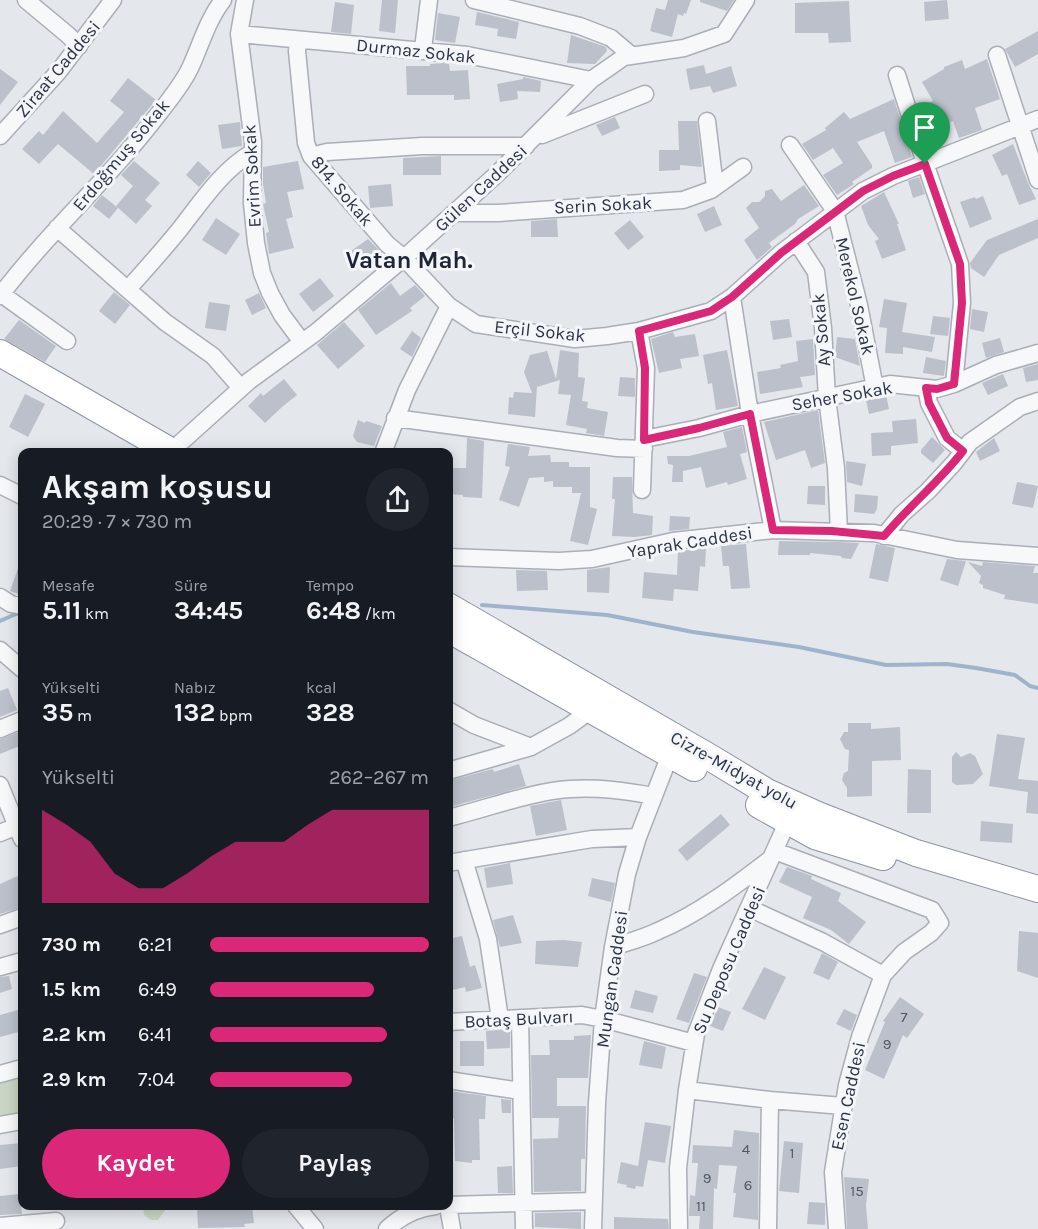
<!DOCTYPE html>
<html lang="tr">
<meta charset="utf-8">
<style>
:root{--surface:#171b24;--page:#20242c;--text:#f1f3f6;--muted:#9ea1a6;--accent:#db2777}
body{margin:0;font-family:Karla,sans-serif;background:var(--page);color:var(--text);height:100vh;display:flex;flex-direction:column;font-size:22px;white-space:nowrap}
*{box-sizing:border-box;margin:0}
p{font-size:20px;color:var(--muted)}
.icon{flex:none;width:33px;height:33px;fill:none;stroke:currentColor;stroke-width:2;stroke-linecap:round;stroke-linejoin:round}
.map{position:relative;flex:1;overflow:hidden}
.drawer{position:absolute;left:18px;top:448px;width:435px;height:762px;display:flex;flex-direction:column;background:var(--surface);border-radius:12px;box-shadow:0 3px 15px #0003}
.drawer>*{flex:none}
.pin{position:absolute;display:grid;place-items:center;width:51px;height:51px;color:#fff;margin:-62px -26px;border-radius:50% 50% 50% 0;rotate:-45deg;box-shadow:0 0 6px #0007}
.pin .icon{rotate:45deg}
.round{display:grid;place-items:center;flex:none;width:63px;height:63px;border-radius:32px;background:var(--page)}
.summary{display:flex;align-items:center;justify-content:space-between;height:102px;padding:0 24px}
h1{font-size:33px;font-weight:700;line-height:45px}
.stats{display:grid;grid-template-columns:repeat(3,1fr);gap:9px;height:102px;padding:6px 24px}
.stats div{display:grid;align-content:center}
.stats b{font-size:26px;font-weight:700}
.stats small{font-size:16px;font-weight:400}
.stats p{font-size:16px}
.chart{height:168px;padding:12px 24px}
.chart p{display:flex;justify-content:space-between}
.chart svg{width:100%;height:108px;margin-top:6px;fill:var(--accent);opacity:.7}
.primary-button{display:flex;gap:12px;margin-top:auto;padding:12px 24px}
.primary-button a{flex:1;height:69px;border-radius:36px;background:var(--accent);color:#fff;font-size:24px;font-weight:700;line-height:69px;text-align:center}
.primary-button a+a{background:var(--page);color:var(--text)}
ul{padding:0 24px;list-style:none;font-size:20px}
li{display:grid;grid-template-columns:96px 72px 1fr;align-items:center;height:45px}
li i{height:15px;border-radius:8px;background:var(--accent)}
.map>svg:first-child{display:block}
</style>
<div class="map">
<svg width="1038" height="1229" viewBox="0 0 1038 1229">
<rect width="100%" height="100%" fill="#e4e7ec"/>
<!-- green -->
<path fill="#c9d6c5" d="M22,1078V1116L0,1120V1083Z
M143,1206H168L158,1220H151L144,1215Z"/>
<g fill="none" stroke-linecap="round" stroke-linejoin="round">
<!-- stream -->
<path stroke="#9fb4cc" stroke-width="4" d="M482,605L607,615L693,632L799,647L886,665L947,664L976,668L1015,675L1030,686L1038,688
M0,621L16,614H22"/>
</g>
<!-- building -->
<path fill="#bbc0ca" d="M382,0H398L395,33L379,31Z
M668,0H691L686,14L684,13L683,16L678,14L672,37L650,31L656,8L665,10Z
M700,0H734L727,11L700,2Z
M947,0L949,19L925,21L924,2Z
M849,1L851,42L829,43L828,33H795V3Z
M335,2L354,5L351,34L331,32Z
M477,12L519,22L516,39L497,36L498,29L475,25Z
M438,13L460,17L455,43L435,40Z
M1038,31V54L1015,67L1005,49Z
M571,35L606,47L607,51L595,64L567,63Z
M987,59L1000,99L975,108L982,130L959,138L953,121L927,129L919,106L933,101L922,82L944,69V67L962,60L965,69Z
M444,63L449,64L450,71L468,70L470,99L454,100V95H407L406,66H430V64Z
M704,65L706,74L731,66L737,86L713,93L710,86L690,90L686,69Z
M0,69L18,82L0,105Z
M523,77L541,81L540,92L517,91L518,99L500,102L497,84L523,79Z
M128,78L156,100L94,174L58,144L39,164L22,149L39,131L43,135L63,111L97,143L124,112L110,101Z
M894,99L912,157L895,163L884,131L857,142L872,165V168L852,182L854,184L837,195L823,175L843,163L833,148L813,160L802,144L826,130L825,128L844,112L850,119Z
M615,117L620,128L602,136L596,125Z
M678,121H697L702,167L680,165V170L659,171V150H679Z
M240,122L242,146L222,149L218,125Z
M1013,144L1028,183L1036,199L1019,205L1007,174L1002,176L992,155Z
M441,156V175H403V158Z
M134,161L160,183L145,200L152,206L136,224L116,206L133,186L121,175Z
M198,161L211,173L199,187L186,175Z
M298,161L304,189L287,192L293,217L286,219L294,248L269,254L266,233L269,232L263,204L266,203L263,184V167Z
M919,177L925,194L913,198L908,181Z
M391,184L393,206L370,208L368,186Z
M804,185L819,206L798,219L795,224L769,243L772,247L757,260L744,240L759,228L746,208L752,202H759L765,196V191L772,189L781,201Z
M884,192L899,224H897L906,250L882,259L875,241L879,239L868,225L861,206Z
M102,195L118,208L109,219L93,206Z
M983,196L992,219L970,228L960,202L975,197L976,199Z
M714,206L722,225L705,232L697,214Z
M216,218L240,234L226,255L202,240Z
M557,219L558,237H531V221Z
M1038,219V238L999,255L984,277L971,268L970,263L987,240Z
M630,220L644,237L628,250L614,233Z
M368,239L382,253L363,267L351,251Z
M320,278L334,296L313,312L299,294Z
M391,283L400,296L415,285L425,296L410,308L412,311L376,335L358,310Z
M114,292L130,305L115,324L99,311Z
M259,293L266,308L252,315L245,300Z
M884,299L907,303L902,332L935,337L932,352L903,347V354L885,353L887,328L879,327Z
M209,302L230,305L226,331L205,328Z
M972,309L988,312L984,332L970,329Z
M933,316L950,318L948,336L930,334Z
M789,319L792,337L773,340L770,321Z
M19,320L56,346L45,362L4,339Z
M344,322L365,346L338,369L317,345Z
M412,331L421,338L412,357L400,349Z
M673,332L675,337L695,334L699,356L680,359L682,368L659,373L651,339Z
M837,337L855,339L860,366L835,357Z
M1000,338L1004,352L986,358L982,343Z
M813,339L815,375L800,377L803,387L760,394L757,372L781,368L780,365L798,361L796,341Z
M560,350L579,353L578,377L585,378L582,401L588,402L587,408L608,412L604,436L586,433L587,429L566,425L571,395L558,394L560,380L537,387L535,417L508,414L509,397L513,398L514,392L532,393L524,372L530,355L547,351L556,379Z
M727,350L738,406L716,410L712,383L708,384L703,355Z
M926,357L946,361L944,376L923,373Z
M1038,364V380L1026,382L1023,368Z
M1003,374L1008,386L988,395L982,383Z
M620,377L635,378V397L618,396Z
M284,379L297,395L282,407L265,423L248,406L261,393L263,396Z
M25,394L45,404L28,437L9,427Z
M886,395L889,409L869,414L866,400Z
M818,410L825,463L811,468L805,450L776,460L764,422Z
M916,419L918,443L891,446V455L872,456L871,433L893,432L892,421Z
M358,420L365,423L366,421L382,426L374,446L357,442L353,436Z
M742,427L747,452L740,454L747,479L728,485L727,482L706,488L701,467L683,471V482H672L673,465L668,464L667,456H689L727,447L723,432Z
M932,437L945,450L933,463L921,453V450Z
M467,438L484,441L482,498L463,497V495L448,494V468H466Z
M994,438L1000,451L980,461L976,452Z
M508,444L530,447L528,456L550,455L551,462H569V467H590V507L597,509L588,545L570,541L581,493H572V487H553V481L544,482V477L529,478L519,507L499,500L510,467L505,466Z
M846,461L866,464L862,486L847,482Z
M613,477H632L633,513L653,516L652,535L634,537L612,536L615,499H612Z
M1017,482L1038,486L1033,508L1012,504Z
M808,486H825V505L807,504Z
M855,494L878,496L877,509L874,514L854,512Z
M670,516L690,517L689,529L669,531Z
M779,541L839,542L859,543L851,559L842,558L841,556L810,553V555H778Z
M746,544L750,588L731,589L729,566H723L721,546Z
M876,544L895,548L888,582L869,578Z
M706,548L705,567L700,566L698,591L674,589L673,601L642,598L644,572L677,575L678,551Z
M947,559L966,561L958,586L940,580Z
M21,560H22V595L10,591Z
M968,562L982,566L983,562L1035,566L1033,573H1038V604L1004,599L1005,595L983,588V585L979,583L981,576Z
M610,567L609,593L587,592V570Z
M516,570L547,571L548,590L517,591Z
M8,688L17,710L0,717V691Z
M848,723H871V729L900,727L901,760L872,761V796L847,797V788L842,780L844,773L848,771L849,750L845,749L840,739L844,732H848Z
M22,731V745L0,754V739Z
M997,734L1025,738L1018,779L1038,781V814L1026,813L1028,792L989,786Z
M956,752L961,757L970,753L975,756L983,774L973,784L956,785L952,782V757Z
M519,764L526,786L453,806L448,793V781L493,769L494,772Z
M908,769L931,770V813H907Z
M561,800L567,830L536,836L530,806Z
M721,814L730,825L687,861L678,850Z
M981,821L1013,824L1012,843L980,841Z
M510,863L513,884L487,888L484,868Z
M787,867L812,876L811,879L841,893L838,901L866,922L849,944L831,930L803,918L812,897L779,882Z
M22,874V907L0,914V884Z
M592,878L615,883L611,902L588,896Z
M513,915L522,943L500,947L493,920Z
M1019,931L1038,933V978L1017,971Z
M462,936L470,967L475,965L482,988L466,992L465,987L448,991V939Z
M564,940L582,942L578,967L535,964L536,941Z
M822,953L838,962L829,980L813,973Z
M764,967L786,977L765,1020L742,1009Z
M694,973L707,977L689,1023L676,1019Z
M9,976L12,989L0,993V977Z
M635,990L658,996L653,1013L630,1008Z
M900,997L924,1014L907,1038L903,1035L884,1079L865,1070L885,1022L883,1021Z
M718,1007L731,1012L723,1031L710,1026Z
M844,1009L857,1015L851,1031L836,1024Z
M18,1010L19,1012L22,1010V1031L0,1037V1015Z
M510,1029V1048L487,1049L486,1031Z
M591,1035L588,1078H557V1106H586L585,1159H581V1191L534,1192L533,1139L558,1138L559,1118H532L531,1055H550L549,1040H574V1036Z
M460,1041H484V1066H460Z
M644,1041L666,1047L662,1069L639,1065Z
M449,1091L486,1096L485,1119H479L480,1160H472V1163L455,1161L454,1118H448Z
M501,1099L511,1100V1113H502Z
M645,1122L671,1126L665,1163L648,1160L643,1187L636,1186L635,1189L626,1187L627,1185L617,1183L621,1162L638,1166Z
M734,1130L759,1133L758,1220L733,1217L736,1193H733L737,1166L719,1165L717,1189L714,1188L713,1229H699L700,1216H689L690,1195L695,1196L698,1163H692L693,1145L732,1147Z
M784,1141L803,1143L799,1193L779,1191Z
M22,1143V1166L0,1169V1145Z
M512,1166L513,1193H498L497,1167Z
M844,1177L869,1179L866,1205L868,1229H847Z
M20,1194L22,1214L0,1215V1196Z
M809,1202L825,1203V1225L807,1224Z
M218,1206H252L254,1223L244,1224L245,1227L198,1228L197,1207Z
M581,1212V1229L535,1227V1213Z
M614,1217L668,1219L669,1229H614Z"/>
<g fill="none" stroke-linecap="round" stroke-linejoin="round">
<!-- minor casing -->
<g stroke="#a9aeb7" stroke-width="19">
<path id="minor" d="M26,0L68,35L79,46
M245,0L239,34L253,142L252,203L256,243L262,273L270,293L282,315L302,342
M474,0L580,26L611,38L631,55
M239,34L467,55L591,80
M298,40L297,51L306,143L311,156L387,244L404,258L449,306L476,324L575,339L607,336L639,331L711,311L732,297L781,253L863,191L893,176L1038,119
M423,49L429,0
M997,55L1038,180
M897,75L925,163L960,264L962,303L954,384
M707,121L715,187
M542,135L645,94
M0,136L59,71L113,0
M790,145L835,211L859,305L875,388
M311,156L327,152L422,146H526
M454,213H498L683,200L711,190L743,167
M57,228L165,322L213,356L241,388
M796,241L816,272L823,328L827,398L836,468L839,532
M128,289C146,269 163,250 180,229C202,201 222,170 253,152
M0,293L67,341
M0,296C49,231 111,177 160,112C171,98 184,82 191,66C201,44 208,19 223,0
M732,297L750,414L773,530
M639,331L646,368L642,490
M926,388L929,403L947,438L963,451
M395,418L617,448L644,449
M644,439L699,428L750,414L890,384L937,389L954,384L996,365L1038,353
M169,453L249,381L315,333L404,258L497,174L591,80L624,57L684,48L724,34L746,0
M383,453L407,390L449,306
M0,485L22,496
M884,536L902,514L928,491L954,463L970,442L1020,407L1038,401
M448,557L559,561L592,559L673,541L773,530L874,533L957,550L1038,556
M0,597L11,604L22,606
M0,650L22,669
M448,710L474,725L531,747
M0,729L22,720
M448,771L531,747L569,726L591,710
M0,785L22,839
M448,817H452C488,808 534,791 570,789C599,787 626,791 654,796
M0,833L22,824
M775,851L932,910L940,923L931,933L904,952L883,975L860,1037L847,1085L833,1172L837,1229
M464,860L488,939L500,1019
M448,863L592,839L638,837
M749,908L823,942L883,975
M0,925L22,917
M613,947C628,942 644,938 658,931C698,914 734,887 769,860
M0,967L22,961
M520,1018L524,1229
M448,1022L582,1015L603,1019L694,1043
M0,1074L22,1068
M448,1080L521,1091
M687,1090L770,1100L843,1106
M0,1125L22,1121
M448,1205L594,1201
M296,1206L315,1229
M448,1206L452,1229
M0,1226L56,1221
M387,1229C401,1216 416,1208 436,1206
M593,1229L597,1103L603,1019L613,947L627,874L638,837L673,747
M679,1229L678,1168L687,1090L696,1034L721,969L791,814
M768,1229L770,1100"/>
</g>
<!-- highway casing -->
<g stroke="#8b94a3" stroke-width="28">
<path id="highway" d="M0,353L174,453
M448,606L711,758L767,792L818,815L916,853L1038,889
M448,629L694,768
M759,805L815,836L883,857"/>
</g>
<!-- minor -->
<use href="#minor" stroke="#f7f8fa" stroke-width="16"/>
<!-- highway -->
<use href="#highway" stroke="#fff" stroke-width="26"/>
</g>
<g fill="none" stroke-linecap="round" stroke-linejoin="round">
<!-- route casing -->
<g stroke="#fff" stroke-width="12">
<path id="route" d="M925,164L960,264L962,303L954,384L937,389L926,388L929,403L947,438L963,451C939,482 909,506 884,536L832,531L773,530L750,414L699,428L644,440L645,368L639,331L711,311L732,297L781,253L863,191L893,176Z"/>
</g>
<!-- route -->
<use href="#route" stroke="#db2777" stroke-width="8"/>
</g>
<g text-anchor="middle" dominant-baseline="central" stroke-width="6" stroke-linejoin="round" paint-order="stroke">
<!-- number labels -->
<g font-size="15" fill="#4f5766">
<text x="904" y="1017">7</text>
<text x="887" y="1044">9</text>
<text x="746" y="1149">4</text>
<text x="792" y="1153">1</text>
<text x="707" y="1178">9</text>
<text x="748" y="1185">6</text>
<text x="857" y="1191">15</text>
<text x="701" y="1206">11</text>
</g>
<!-- street labels -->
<g font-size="18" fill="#2b3445" stroke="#f4f6f9">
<text transform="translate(416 51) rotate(6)">Durmaz Sokak</text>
<text transform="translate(58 69) rotate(-50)">Ziraat Caddesi</text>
<text transform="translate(121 155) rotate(-50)">Erdoğmuş Sokak</text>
<text transform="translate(252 176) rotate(-93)">Evrim Sokak</text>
<text transform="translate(481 188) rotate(-43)">Gülen Caddesi</text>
<text transform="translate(342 191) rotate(50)">814. Sokak</text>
<text transform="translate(603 205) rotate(-3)">Serin Sokak</text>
<text transform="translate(855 296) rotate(77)">Merekol Sokak</text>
<text transform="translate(821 330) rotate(-95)">Ay Sokak</text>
<text transform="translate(540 331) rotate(6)">Erçil Sokak</text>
<text transform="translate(842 396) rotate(-10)">Seher Sokak</text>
<text transform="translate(690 542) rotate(-9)">Yaprak Caddesi</text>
<text transform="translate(734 770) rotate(29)">Cizre-Midyat yolu</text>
<text transform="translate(729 960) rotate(-67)">Su Deposu Caddesi</text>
<text transform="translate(612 979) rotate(-82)">Mungan Caddesi</text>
<text transform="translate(519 1019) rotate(-3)">Botaş Bulvarı</text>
<text transform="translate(848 1096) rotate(-78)">Esen Caddesi</text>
</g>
<!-- district labels -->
<g font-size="24" font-weight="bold" fill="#1d2536" stroke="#f4f6f9">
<text x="409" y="260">Vatan Mah.</text>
</g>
</g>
</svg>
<div class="pin" style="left:925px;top:164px;background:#1e9e55"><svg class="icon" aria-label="arrive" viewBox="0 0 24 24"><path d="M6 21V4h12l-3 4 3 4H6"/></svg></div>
<section class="drawer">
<div class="summary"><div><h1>Akşam koşusu</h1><p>20:29 · 7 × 730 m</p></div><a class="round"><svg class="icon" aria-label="share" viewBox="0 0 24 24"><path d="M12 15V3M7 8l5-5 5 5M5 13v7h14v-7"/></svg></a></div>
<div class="stats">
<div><p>Mesafe</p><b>5.11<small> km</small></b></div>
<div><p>Süre</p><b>34:45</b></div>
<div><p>Tempo</p><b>6:48<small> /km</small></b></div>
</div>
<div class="stats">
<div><p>Yükselti</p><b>35<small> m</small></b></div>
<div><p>Nabız</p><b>132<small> bpm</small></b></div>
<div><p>kcal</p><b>328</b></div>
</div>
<div class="chart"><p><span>Yükselti</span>262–267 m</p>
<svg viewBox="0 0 160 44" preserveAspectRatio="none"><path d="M0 44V6L10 12L20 19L30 32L40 38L50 38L60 32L70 25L80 19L90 19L100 19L110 12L120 6L130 6L140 6L150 6L160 6V44z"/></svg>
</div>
<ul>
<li><b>730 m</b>6:21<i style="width:100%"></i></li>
<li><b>1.5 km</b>6:49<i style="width:75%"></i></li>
<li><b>2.2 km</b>6:41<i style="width:81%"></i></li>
<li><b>2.9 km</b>7:04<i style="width:65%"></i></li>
</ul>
<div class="primary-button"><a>Kaydet</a><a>Paylaş</a></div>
</section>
</div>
